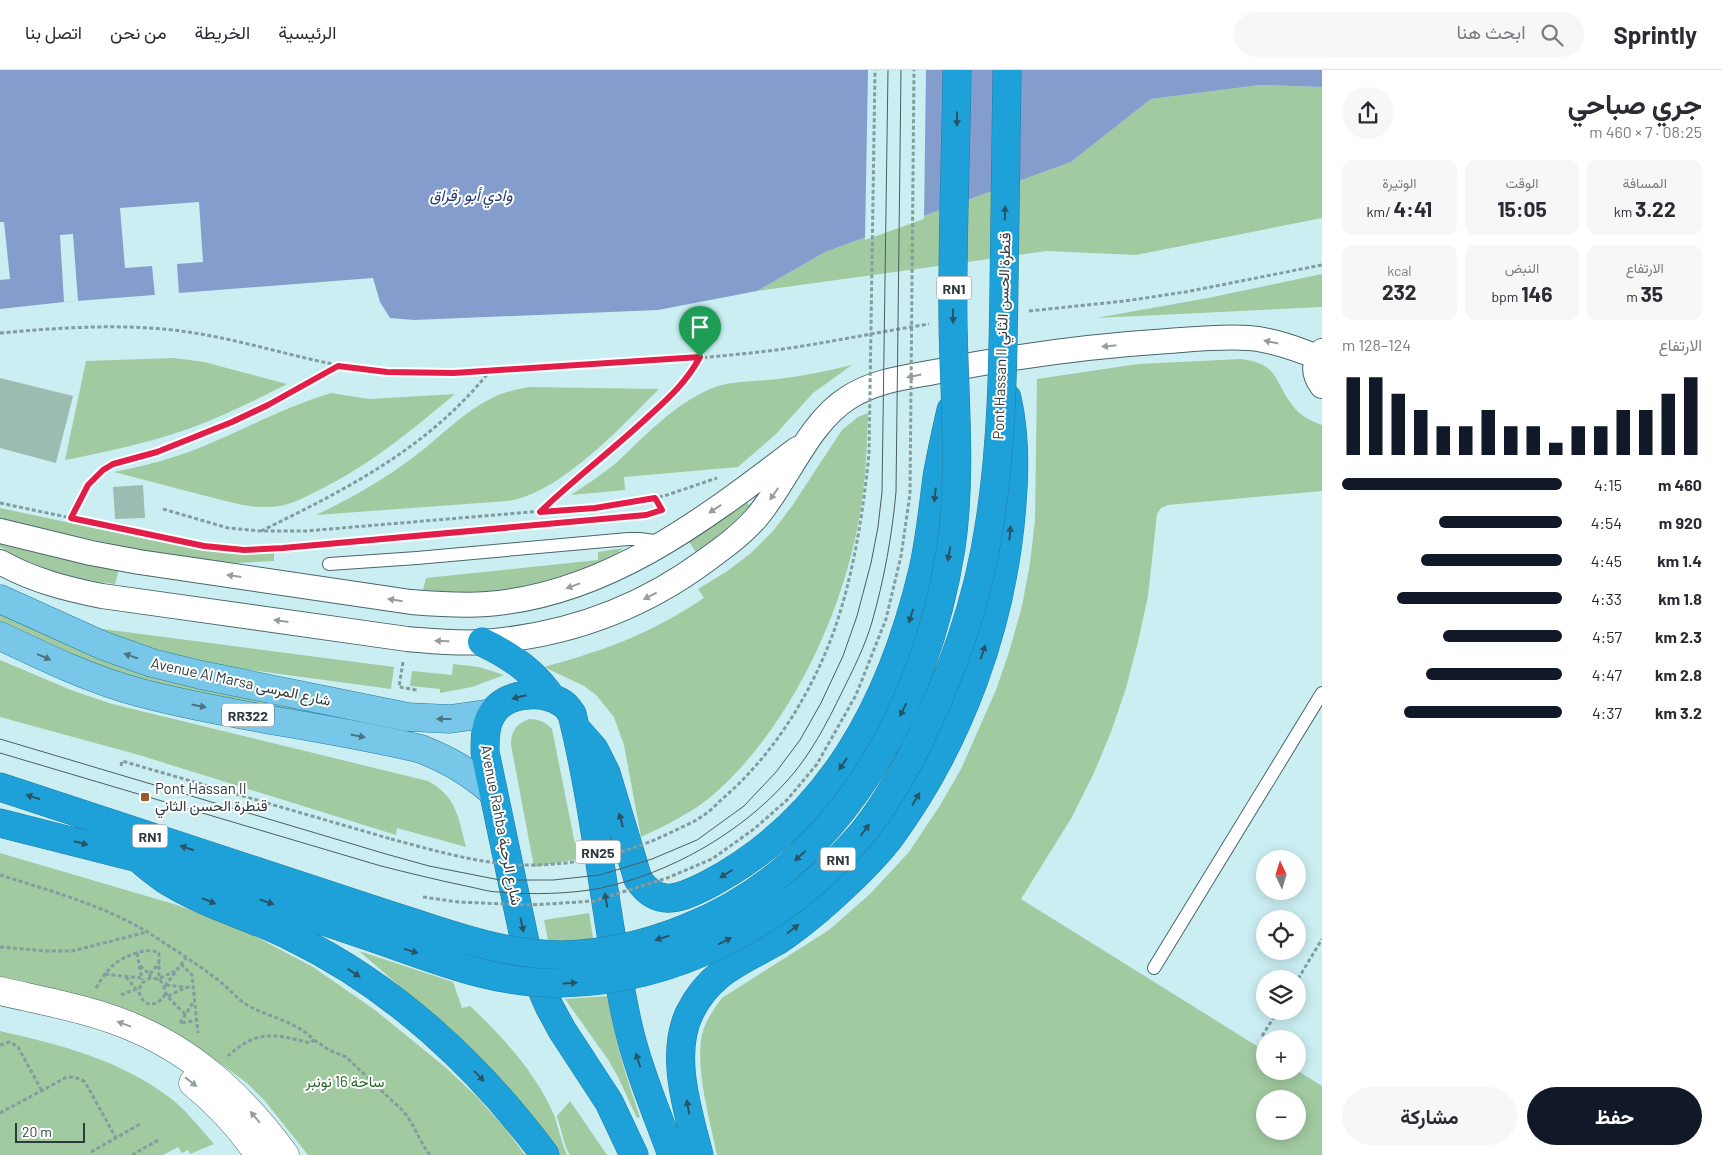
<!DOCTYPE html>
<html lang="ar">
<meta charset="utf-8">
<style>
:root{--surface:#fff;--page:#f7f7f7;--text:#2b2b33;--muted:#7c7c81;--line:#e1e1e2;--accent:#111827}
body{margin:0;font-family:Barlow,Vazirmatn,sans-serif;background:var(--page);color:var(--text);direction:rtl;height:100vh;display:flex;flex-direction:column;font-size:19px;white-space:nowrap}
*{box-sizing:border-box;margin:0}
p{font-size:16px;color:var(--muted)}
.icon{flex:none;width:28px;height:28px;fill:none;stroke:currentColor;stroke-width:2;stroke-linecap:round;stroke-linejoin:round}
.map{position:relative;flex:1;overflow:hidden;direction:ltr}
.details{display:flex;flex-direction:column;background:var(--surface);width:400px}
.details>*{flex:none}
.needle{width:32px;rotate:356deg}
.tools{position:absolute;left:1256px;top:780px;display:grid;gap:10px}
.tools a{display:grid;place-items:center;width:50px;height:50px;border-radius:50%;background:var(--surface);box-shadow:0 2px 12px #0003;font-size:25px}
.scale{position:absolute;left:15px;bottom:12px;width:70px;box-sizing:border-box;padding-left:5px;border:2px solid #2e3b3d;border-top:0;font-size:14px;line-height:18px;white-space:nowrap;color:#2e3b3d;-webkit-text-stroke:4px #fff;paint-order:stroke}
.pin{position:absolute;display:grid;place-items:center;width:42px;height:42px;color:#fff;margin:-51px -21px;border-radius:50% 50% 50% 0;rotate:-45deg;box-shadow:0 0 5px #0007}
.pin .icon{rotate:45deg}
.round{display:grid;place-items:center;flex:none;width:52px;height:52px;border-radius:26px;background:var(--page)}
.headline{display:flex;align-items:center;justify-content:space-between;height:85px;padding:0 20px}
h1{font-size:28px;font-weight:700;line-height:38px}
.figures{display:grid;grid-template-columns:repeat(3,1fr);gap:8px;height:85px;padding:5px 20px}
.figures div{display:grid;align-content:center;border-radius:10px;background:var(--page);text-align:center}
.figures b{font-size:21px;font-weight:700}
.figures small{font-size:14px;font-weight:400}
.figures p{font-size:14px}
.chart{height:140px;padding:10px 20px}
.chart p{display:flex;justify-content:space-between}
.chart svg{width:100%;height:90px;margin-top:5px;stroke:var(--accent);stroke-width:6}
.button{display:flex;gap:10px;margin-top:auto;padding:10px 20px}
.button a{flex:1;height:58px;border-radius:30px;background:var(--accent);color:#fff;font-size:20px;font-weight:700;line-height:58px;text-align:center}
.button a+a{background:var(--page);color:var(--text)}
ul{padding:0 20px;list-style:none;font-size:16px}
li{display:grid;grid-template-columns:80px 60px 1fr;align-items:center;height:38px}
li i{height:12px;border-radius:6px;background:var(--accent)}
header{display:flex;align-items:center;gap:30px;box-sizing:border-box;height:70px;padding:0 25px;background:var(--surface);border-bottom:1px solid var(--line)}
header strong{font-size:24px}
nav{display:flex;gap:28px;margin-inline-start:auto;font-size:18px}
.search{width:350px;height:45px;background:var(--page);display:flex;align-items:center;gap:12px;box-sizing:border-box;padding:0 18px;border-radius:28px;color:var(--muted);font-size:19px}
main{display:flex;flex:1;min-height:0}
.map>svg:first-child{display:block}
</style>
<header>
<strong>Sprintly</strong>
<div class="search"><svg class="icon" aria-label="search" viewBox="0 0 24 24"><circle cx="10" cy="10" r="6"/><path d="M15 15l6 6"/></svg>ابحث هنا</div>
<nav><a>الرئيسية</a><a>الخريطة</a><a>من نحن</a><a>اتصل بنا</a></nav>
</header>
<main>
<section class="details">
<div class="headline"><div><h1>جري صباحي</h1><p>08:25 · 7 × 460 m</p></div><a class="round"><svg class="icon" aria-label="share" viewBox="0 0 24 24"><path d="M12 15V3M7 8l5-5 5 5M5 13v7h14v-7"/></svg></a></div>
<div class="figures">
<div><p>المسافة</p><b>3.22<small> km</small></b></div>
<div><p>الوقت</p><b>15:05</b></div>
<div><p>الوتيرة</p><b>4:41<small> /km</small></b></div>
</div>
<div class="figures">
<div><p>الارتفاع</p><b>35<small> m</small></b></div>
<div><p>النبض</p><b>146<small> bpm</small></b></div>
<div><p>kcal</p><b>232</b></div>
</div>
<div class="chart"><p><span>الارتفاع</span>124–128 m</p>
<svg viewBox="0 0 160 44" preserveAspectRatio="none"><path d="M5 44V6M15 44V6M25 44V14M35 44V22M45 44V30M55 44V30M65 44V22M75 44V30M85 44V30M95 44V38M105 44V30M115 44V30M125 44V22M135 44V22M145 44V14M155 44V6"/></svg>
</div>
<ul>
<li><b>460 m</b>4:15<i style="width:100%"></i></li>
<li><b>920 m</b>4:54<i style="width:56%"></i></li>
<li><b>1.4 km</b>4:45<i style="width:64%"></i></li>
<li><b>1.8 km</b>4:33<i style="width:75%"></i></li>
<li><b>2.3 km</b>4:57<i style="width:54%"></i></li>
<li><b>2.8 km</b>4:47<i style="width:62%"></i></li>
<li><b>3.2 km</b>4:37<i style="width:72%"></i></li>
</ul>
<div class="button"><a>حفظ</a><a>مشاركة</a></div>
</section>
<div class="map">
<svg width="1322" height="1085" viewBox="0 0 1322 1085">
<rect width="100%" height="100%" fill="#cbeef2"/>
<!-- green -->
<path fill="#a1caa1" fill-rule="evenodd" d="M1260,15L1322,17V148L1136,185L1047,181L757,221L825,182L1071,92L1151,29Z
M1322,204V237L1096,248L1208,228Z
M174,288L204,292L287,314C255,330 222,347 188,359C148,373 106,382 65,390L86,291Z
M1241,289C1280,294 1273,311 1293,336C1300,346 1311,351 1322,355V421L1168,435L1161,438L1157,444L1148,526L1138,572L1126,618L1111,662L1093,705L1072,747L1021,829L1265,981V1001H1298L1322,1016V1085H717C710,1051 695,998 702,965C705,951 714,939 722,928L829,860L870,824L909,782L939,737L961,699L996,620L1010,579L1022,536L1030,493L1035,450L1037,309L1138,294ZM1265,1029H1298V1061H1265Z
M852,295L813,323L775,365L738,397L624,407L625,420L571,425C586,415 601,405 615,394C645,366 672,336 710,319C732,310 755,312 778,309C803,306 827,301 852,295Z
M528,317L659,319C623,355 559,425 507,431L316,445C352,428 383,410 415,386C440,367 463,342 492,328C503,322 516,320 528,317Z
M331,323L369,329L455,324C412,360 370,395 319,420C303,428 288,437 269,437C248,438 227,431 206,426C175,418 145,410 114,402C143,396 172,389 199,378C243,360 285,337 331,323Z
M868,343C867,375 866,406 861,437C846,538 791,657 713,725C692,743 666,755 641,767L624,675L614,647L596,625L584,616L544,597C606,580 650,564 704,528L698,519L726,502L751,483L773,461L792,436L842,360L858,347Z
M746,431L750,436L724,461L696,482L687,469Z
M0,438L160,472L198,478L236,482L274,481V491L235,493L161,484L124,477L0,448Z
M0,473L119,499L115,514C74,509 35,498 0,477Z
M624,478C609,490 593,496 576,503C526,521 476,525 423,520L426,508L598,490V482Z
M0,541L165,610L199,619L411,659L410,664L198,624L131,607L99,596L0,554Z
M95,558L394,597L391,619L229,597L174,586L121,569Z
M0,590L71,620L112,634L428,711C457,727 458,747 466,777L397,758L396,765L139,685L0,647Z
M453,594L479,597L504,605L472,617L440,623V619L410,616L412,601L452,605Z
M529,649C539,649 545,652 552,659L578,789L534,797L511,675C511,661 516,654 529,649Z
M0,783L177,835L212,848L247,862L313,897L375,940L445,997L476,1026L505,1058L525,1085H308L265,1031L247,1013L195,975L0,910Z
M589,843L594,874L550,881L544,850Z
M359,881L453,912L462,938L470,936C503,967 536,1003 554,1045C559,1058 561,1072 567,1085H559L539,1058L429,942Z
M608,926C614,968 626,1007 640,1047L637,1048L618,1007L609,991L565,929Z
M0,961C61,975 118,989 169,1027C186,1040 200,1058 214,1074L190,1084L188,1080L182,1083L178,1077L163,1085H0Z
M570,1031L607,1085H570L566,1078L557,1046Z"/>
<!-- water -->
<path fill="#859dcd" d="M0,0H1322V17L1260,15L1151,29L1071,92L825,182L757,221L658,240L414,250L390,248L380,232L373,208L64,232L0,239Z"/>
<!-- pier -->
<path fill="#cbeef2" d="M868,0H926L924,149L865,170Z
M199,132L203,192L177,194L179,224L155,226L152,196L125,198L120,138Z
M0,152H4L10,209L0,210Z
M73,164L78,231L64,232L60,165Z"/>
<!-- building -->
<path fill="#9cbbb1" d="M0,308L73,326L56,393L0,378Z
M143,415L145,448L115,449L113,417Z"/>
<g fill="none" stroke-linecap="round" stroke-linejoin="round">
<!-- lane casing -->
<g stroke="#48676b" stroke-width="14">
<path id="lane" d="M329,494L417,488L628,469H640L661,472
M1154,898L1322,623"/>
</g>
<!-- street casing -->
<g stroke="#48676b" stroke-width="26">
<path id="street" d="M1322,281C1313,293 1313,304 1322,316
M0,461L91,483L139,492L411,532C436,534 462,536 487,534C607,525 705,449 797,379
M0,492C32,510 66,519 102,526L407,569C432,571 458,574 483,572C564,566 640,539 705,491C723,478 741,465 756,448C787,412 808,353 848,328C875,310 909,307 940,301C1015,286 1091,276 1168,271C1195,269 1222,266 1249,268C1273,270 1295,278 1317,287"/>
</g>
<!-- secondary casing -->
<g stroke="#48676b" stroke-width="29">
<path id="secondary" d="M0,921C47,932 95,940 139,960C200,987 246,1032 285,1085
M193,1013C219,1034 241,1058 259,1085"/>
</g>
<!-- primary casing -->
<g stroke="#247da2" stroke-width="29">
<path id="primary" d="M0,529L104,576L152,593L201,605L408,647L450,649L492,643
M0,566C46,588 92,610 141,623C233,647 329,657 421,679C451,691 469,702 493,722"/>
</g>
<!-- highway casing -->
<g stroke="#247da2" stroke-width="29">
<path id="highway" d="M482,572C510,585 533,601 551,627
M579,662L594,679L606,703L638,809C658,839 681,828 707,815C831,750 892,631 923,500C930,469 933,438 937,407C941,384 946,362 951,340
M0,717L374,840
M0,753L138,788L365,865
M138,788C149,797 159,806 171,813C209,836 253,847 292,867C393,916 478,995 545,1085
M634,1085L609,1032L562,960L549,936L538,911L525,872L485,682C485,669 485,655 492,644C505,622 542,620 562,633C566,635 569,640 572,644C597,745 605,850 627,951C637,997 656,1041 672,1085
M699,1085C688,1042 669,984 690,942C710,902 740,892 777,871C791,862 806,850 819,839C843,818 868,795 888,770C960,673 1003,554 1012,434C1015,399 1015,363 1007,328"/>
</g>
<!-- path -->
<path stroke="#839c9f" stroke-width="3" stroke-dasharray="4 2.5" stroke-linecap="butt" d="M1029,241L1125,231L1185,222L1322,195
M0,263C69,257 137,252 206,265C267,276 325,297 386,302C442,307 499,301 555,298C629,293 703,289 776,280C827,273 878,262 929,254
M0,433L195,474
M163,439L228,458L261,461H306L625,434L664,426L717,408
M540,442C575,407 615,378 650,345C670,327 688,311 700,287
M71,448L88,415L103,400L113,394L157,382L232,352L268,335L338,296
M261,461C347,419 428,378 489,302
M343,473L637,447L662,440L655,428
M224,479H264L327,474
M403,592L399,617L417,620
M121,696L122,691L391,769
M0,805C51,821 103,835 149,863C172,878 196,893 218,910C227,917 235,926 244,933C266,947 295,950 314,970L310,973C274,964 258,959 228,986
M0,877L46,881H72L147,862
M137,883L142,910
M181,894L192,905L198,963
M140,896L150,904V908
M105,904L141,908
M150,904L159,893
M126,907L136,919
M160,908L175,901
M1298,909L1322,869
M166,915L193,918
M165,916L186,888
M96,918C107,899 115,890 136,883C144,881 151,879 159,883V910
M165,924C161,933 148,940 141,927C135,917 146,905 157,909C165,912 163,919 167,925C172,932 180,939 186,945
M121,925L139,918
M168,926L187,917
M180,953L194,931
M182,953L197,950
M1262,966L1278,941
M314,970L329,980L346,987L402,1040C414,1053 419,1071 430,1085
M0,975L10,972L18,977L42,1021
M0,1043L67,1007C74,1007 79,1008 85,1012L116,1068
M91,1082L142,1053
M132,1085L160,1069"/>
<!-- lane -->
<use href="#lane" stroke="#fff" stroke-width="12"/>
<!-- street -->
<use href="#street" stroke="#fff" stroke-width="24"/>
<!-- secondary -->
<use href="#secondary" stroke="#fff" stroke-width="28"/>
<!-- primary -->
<use href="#primary" stroke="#78c7e8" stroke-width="28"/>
<!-- highway -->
<use href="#highway" stroke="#1ea1d9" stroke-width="28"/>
<!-- tram -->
<path stroke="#4c5d5f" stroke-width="1" d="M0,669L386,784L429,796L500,810H553L600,805L652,789L697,770L744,736L776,702L800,670L821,633L843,586L857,546L871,493L878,457L882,422L888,0
M0,683L381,796C409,803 437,810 466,816C477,818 488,822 499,822C529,825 572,824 601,818C670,803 739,764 786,712C810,686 827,653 842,622C853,600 865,576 872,552C884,510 892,466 896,422L901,0"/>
<!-- highway-bridge casing -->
<g stroke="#247da2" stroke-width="29" stroke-linecap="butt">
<path id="highway-bridge" d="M374,840C435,859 497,885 562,885C605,884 648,874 687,858C842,796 926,635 951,478C962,403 954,327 953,252C952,168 956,84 957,0
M365,865C428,886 493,915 561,913C676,911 785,853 860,766C879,744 894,718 908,693C947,618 978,535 990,451C1002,373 1003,294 1004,216C1005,144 1006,72 1007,0"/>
</g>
<!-- path-bridge -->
<path stroke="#839c9f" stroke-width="3" stroke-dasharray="4 2.5" stroke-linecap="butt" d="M391,769C433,780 476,793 520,795C575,796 625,785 674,761C683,756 693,753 701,747C708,743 715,736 721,730C773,686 812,623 835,558C854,502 863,443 869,384L875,0
M423,827L458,832L531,835L594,831L667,808L712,789L754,759L787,730L817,694L856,625L886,549L901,486L910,424L914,0"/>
<!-- highway-bridge -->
<use href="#highway-bridge" stroke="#1ea1d9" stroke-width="28"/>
</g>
<!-- one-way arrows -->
<defs><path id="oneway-solid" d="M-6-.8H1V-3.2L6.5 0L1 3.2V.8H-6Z" transform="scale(1.25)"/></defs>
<g fill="#2a5464">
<use href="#oneway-solid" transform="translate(957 49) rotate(91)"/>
<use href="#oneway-solid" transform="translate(1005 143) rotate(-89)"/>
<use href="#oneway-solid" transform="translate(953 246) rotate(90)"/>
<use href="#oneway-solid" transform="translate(935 425) rotate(96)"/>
<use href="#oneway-solid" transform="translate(1010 463) rotate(-84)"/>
<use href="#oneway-solid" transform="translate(949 484) rotate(100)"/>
<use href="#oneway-solid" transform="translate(911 546) rotate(107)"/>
<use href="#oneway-solid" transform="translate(983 582) rotate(-72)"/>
<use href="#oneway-solid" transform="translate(519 627) rotate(166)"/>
<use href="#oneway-solid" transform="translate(903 640) rotate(116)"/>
<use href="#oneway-solid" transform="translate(843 694) rotate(124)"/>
<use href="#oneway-solid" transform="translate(33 727) rotate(-162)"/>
<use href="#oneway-solid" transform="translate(916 729) rotate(-59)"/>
<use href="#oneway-solid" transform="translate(621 750) rotate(-105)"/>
<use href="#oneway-solid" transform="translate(865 760) rotate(-53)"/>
<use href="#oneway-solid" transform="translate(81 773) rotate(14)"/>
<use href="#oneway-solid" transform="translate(187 778) rotate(-162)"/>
<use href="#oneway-solid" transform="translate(800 786) rotate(137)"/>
<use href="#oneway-solid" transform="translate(726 804) rotate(148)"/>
<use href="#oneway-solid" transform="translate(606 830) rotate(-100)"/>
<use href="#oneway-solid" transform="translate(209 831) rotate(23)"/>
<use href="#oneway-solid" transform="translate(267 832) rotate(19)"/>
<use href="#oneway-solid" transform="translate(522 855) rotate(78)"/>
<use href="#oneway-solid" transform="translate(793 859) rotate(-37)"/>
<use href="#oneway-solid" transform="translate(662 868) rotate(163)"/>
<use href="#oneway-solid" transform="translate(725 871) rotate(-27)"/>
<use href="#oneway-solid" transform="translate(411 881) rotate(18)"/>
<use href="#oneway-solid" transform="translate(354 903) rotate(33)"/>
<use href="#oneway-solid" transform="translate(570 913) rotate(-3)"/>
<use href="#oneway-solid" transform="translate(638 990) rotate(-107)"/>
<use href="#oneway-solid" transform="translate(479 1006) rotate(46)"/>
<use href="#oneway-solid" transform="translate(688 1037) rotate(-100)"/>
</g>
<g fill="#969d9e">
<use href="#oneway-solid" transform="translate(1271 272) rotate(-168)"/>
<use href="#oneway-solid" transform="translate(1109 276) rotate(174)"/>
<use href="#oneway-solid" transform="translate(914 306) rotate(169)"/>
<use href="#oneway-solid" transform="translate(774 424) rotate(125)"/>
<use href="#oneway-solid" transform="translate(715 439) rotate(147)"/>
<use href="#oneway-solid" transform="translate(234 506) rotate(-172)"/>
<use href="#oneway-solid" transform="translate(573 516) rotate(160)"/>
<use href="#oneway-solid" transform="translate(650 526) rotate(153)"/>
<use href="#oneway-solid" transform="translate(395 530) rotate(-171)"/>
<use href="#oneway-solid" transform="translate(281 551) rotate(-172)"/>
<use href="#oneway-solid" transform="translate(442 571) rotate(-178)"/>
<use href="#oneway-solid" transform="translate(124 954) rotate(-160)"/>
<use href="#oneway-solid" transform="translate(191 1012) rotate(38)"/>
<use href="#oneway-solid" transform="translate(255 1047) rotate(-130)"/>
</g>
<g fill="#4c7381">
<use href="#oneway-solid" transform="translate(131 586) rotate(-161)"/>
<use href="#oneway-solid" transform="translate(44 587) rotate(23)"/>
<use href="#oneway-solid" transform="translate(199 636) rotate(11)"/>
<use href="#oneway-solid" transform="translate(444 649) rotate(180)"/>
<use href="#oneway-solid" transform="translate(358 666) rotate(11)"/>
</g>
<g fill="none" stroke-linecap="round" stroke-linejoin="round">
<!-- route casing -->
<g stroke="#fff" stroke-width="10">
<path id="route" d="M700,287C687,311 670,327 650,345C614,379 575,408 540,442L595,438L655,428L662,440L646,445L283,478L244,480L204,476L71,448L88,415L103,400L113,394L157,382L232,352L268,335L338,296L387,302L454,303Z"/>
</g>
<!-- route -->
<use href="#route" stroke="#e11d48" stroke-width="6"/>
</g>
<!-- markers -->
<rect fill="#9b5926" stroke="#fff" stroke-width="2" x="140" y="722" width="10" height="10" rx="2.5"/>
<g text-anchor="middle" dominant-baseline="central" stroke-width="4" stroke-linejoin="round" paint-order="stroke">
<!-- shield labels -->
<g fill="#fff" stroke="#6d7677" stroke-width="1">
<rect x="936.5" y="206.5" width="35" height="23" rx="4"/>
<rect x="222" y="633.5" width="52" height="23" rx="4"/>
<rect x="132.5" y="754.5" width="35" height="23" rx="4"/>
<rect x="575.5" y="770.5" width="45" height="23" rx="4"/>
<rect x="820.5" y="777.5" width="35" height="23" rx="4"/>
</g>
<g font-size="14" font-weight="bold" fill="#2e3b3d">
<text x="954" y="218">RN1</text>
<text x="248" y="645">RR322</text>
<text x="150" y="766">RN1</text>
<text x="598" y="782">RN25</text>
<text x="838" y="789">RN1</text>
</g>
<!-- street labels -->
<g font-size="15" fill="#2e3b3d" stroke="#fff">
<text transform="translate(1001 266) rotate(-88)">Pont Hassan II قنطرة الحسن الثاني</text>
<text transform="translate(241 611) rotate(12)">Avenue Al Marsa شارع المرسى</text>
<text transform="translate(502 755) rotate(79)">Avenue Rahba شارع الرحبة</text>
</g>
<!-- poi labels -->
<g font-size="15" fill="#2e3b3d" stroke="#fff" text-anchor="start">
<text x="155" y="718">Pont Hassan II<tspan x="155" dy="17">قنطرة الحسن الثاني</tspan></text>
</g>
<!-- park labels -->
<g font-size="15" fill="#29642c" stroke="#fff">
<text x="345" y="1011">ساحة 16 نونبر</text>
</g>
<!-- water labels -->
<g font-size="16" font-style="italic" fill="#213c77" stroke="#fff">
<text x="471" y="124">وادي أبو رقراق</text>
</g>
</g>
</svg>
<div class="tools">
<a><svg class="needle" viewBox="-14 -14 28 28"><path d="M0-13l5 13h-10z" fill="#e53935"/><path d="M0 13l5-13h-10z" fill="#7c7c81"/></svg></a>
<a><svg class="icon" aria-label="locate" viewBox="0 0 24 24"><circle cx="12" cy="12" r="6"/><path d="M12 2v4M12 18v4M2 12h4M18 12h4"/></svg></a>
<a><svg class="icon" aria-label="layers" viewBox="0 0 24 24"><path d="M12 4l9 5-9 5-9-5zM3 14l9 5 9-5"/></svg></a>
<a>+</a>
<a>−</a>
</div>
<div class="scale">20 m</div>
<div class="pin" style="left:700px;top:287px;background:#1e9e55"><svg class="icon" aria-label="arrive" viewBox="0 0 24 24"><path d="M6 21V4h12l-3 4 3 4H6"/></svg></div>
</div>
</main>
